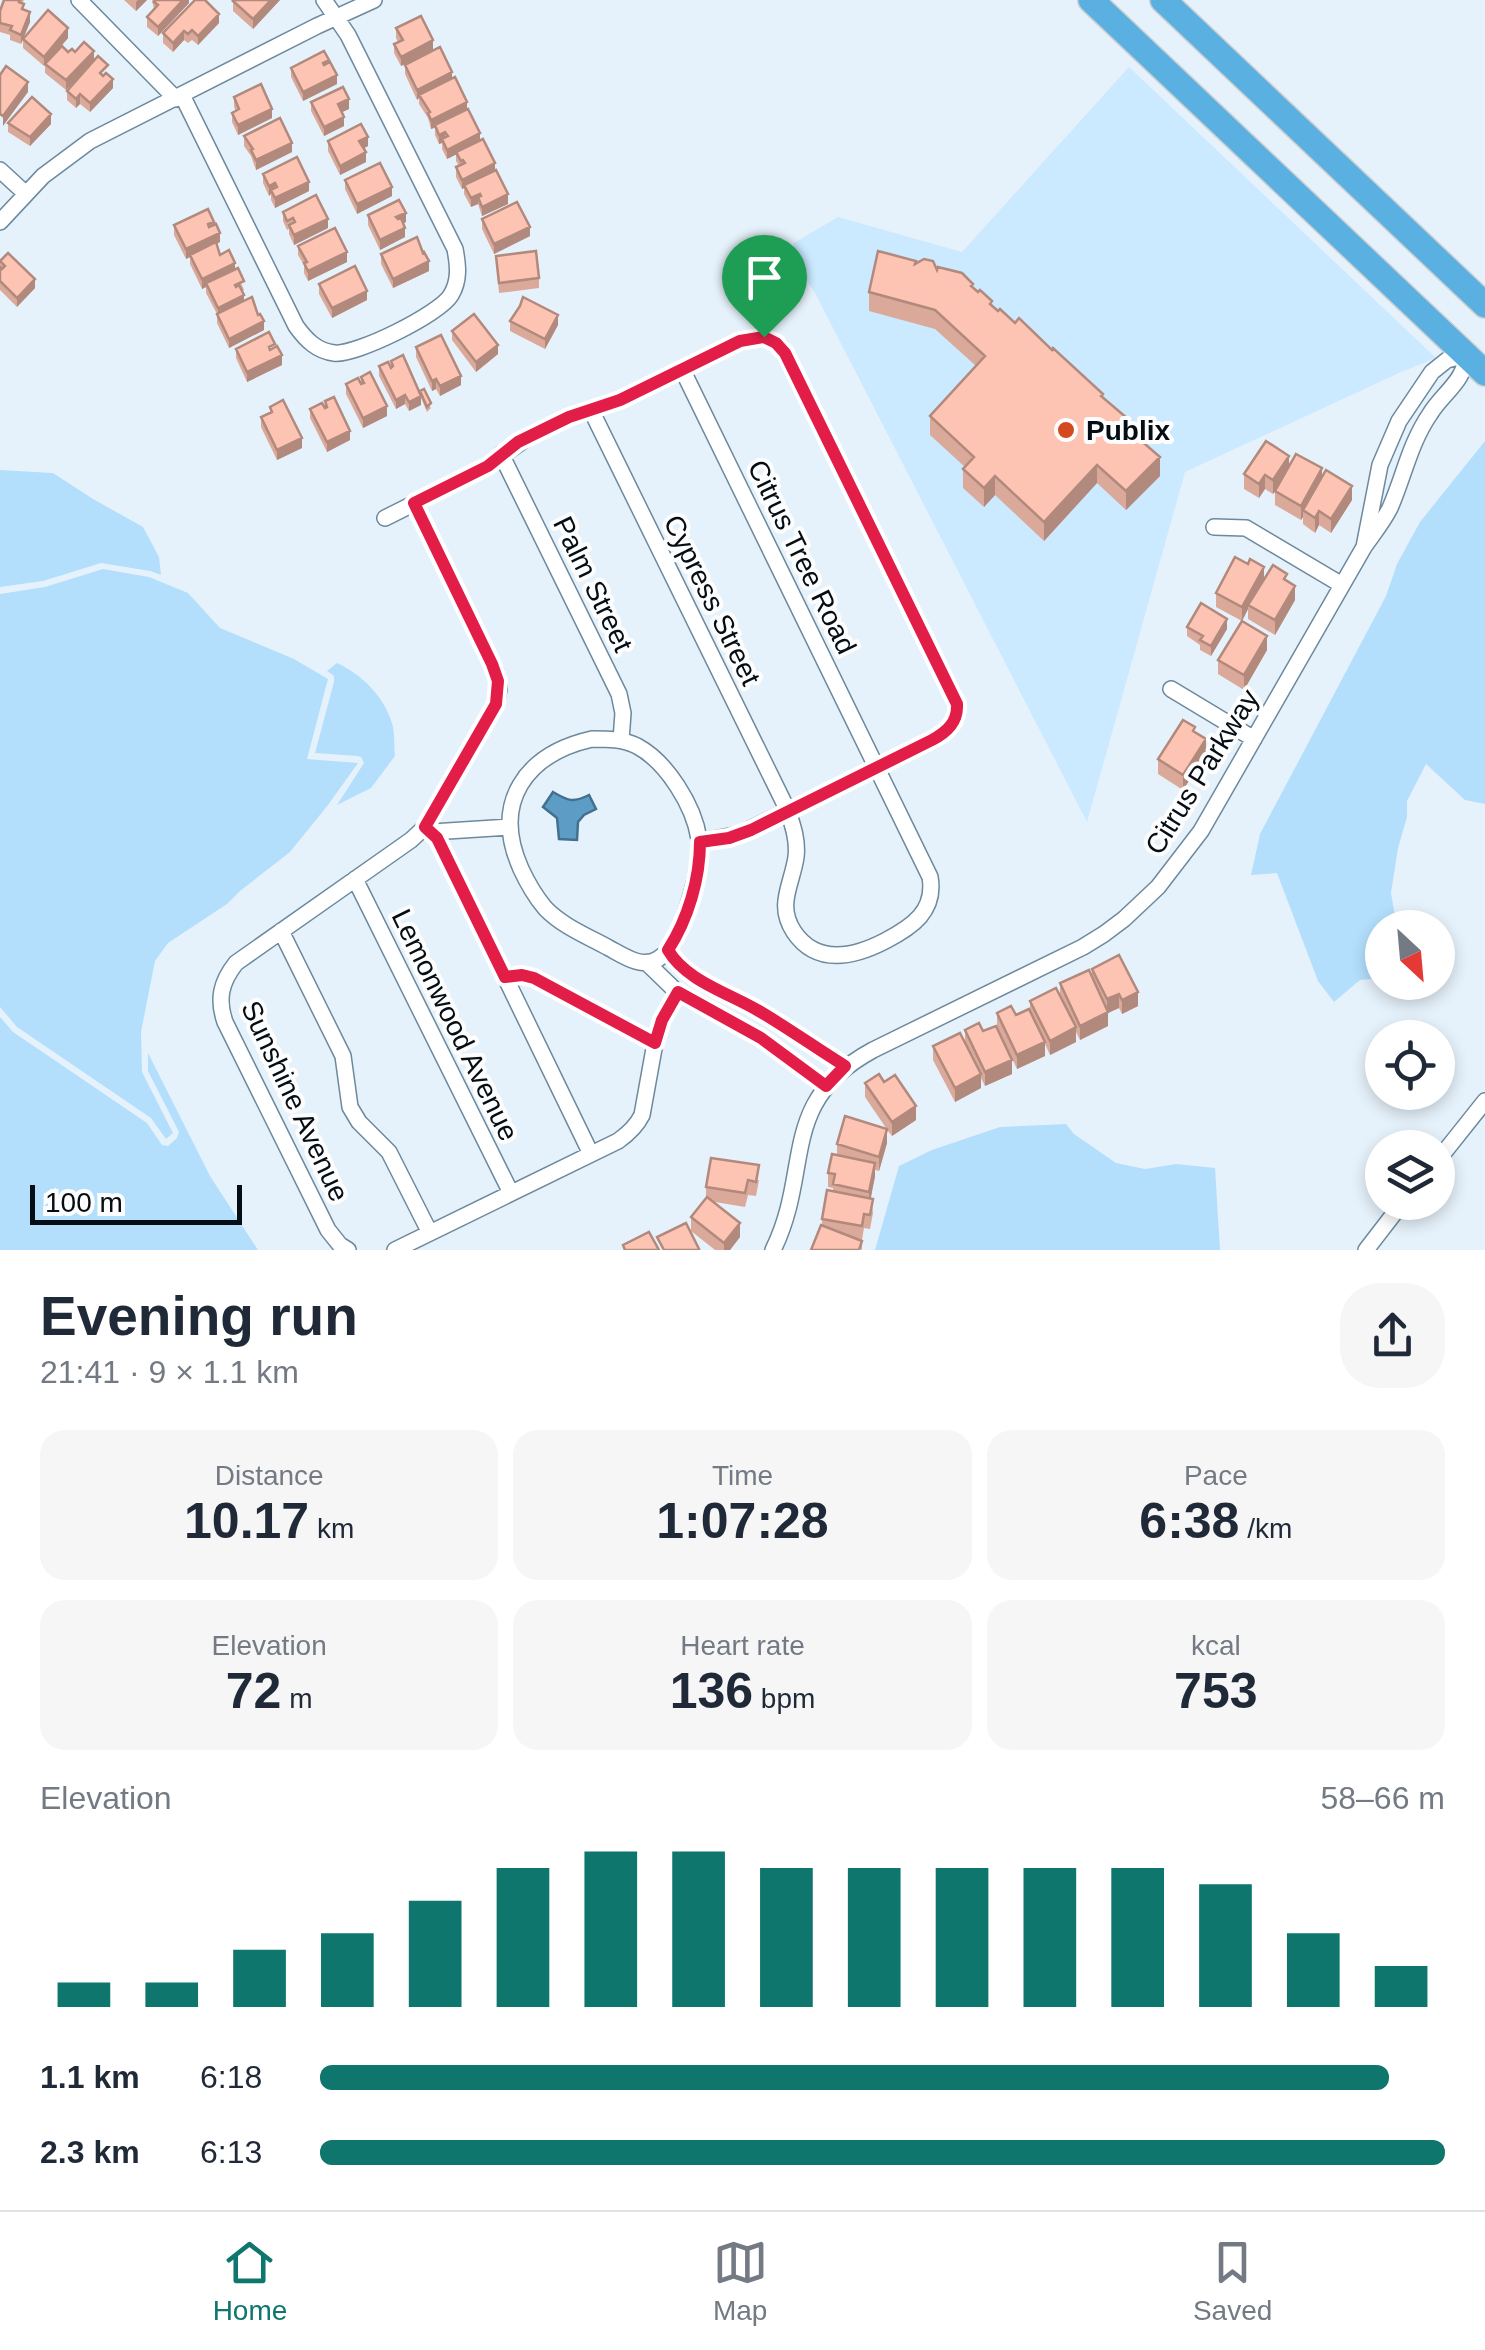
<!DOCTYPE html>
<meta charset="utf-8">
<style>
:root{--surface:#fff;--page:#f6f6f7;--text:#1f2937;--muted:#747a83;--line:#e0e1e3;--accent:#0f766e}
body{margin:0;font-family:Helvetica,sans-serif;background:var(--page);color:var(--text);height:100vh;display:flex;flex-direction:column;font-size:38px;white-space:nowrap}
*{box-sizing:border-box;margin:0}
p{font-size:32px;color:var(--muted)}
.icon{flex:none;width:55px;height:55px;fill:none;stroke:currentColor;stroke-width:2;stroke-linecap:round;stroke-linejoin:round}
.map{position:relative;height:1250px;overflow:hidden}
.panel{display:flex;flex-direction:column;background:var(--surface);flex:1}
.panel>*{flex:none}
.needle{width:65px;rotate:154deg}
.buttons{position:absolute;left:1365px;top:910px;display:grid;gap:20px}
.buttons a{display:grid;place-items:center;width:90px;height:90px;border-radius:50%;background:var(--surface);box-shadow:0 5px 15px #0003;font-size:50px}
.scale{position:absolute;left:30px;bottom:25px;width:212px;box-sizing:border-box;padding-left:10px;border:5px solid #040d14;border-top:0;font-size:28px;line-height:35px;white-space:nowrap;color:#040d14;-webkit-text-stroke:8px #fdfdfd;paint-order:stroke}
.pin{position:absolute;display:grid;place-items:center;width:85px;height:85px;color:#fff;margin:-102px -42px;border-radius:50% 50% 50% 0;rotate:-45deg;box-shadow:0 0 10px #0007}
.pin .icon{rotate:45deg}
.round{display:grid;place-items:center;flex:none;width:105px;height:105px;border-radius:40px;background:var(--page)}
.summary{display:flex;align-items:center;justify-content:space-between;height:170px;padding:0 40px}
h1{font-size:55px;font-weight:800;line-height:75px}
.metrics{display:grid;grid-template-columns:repeat(3,1fr);gap:15px;height:170px;padding:10px 40px}
.metrics div{display:grid;align-content:center;border-radius:25px;background:var(--page);text-align:center}
.metrics b{font-size:50px;font-weight:800}
.metrics small{font-size:28px;font-weight:400}
.metrics p{font-size:28px}
.chart{height:280px;padding:20px 40px}
.chart p{display:flex;justify-content:space-between}
.chart svg{width:100%;height:180px;margin-top:10px;stroke:var(--accent);stroke-width:6}
ul{padding:0 40px;list-style:none;font-size:32px}
li{display:grid;grid-template-columns:160px 120px 1fr;align-items:center;height:75px}
li i{height:25px;border-radius:12px;background:var(--accent)}
.menu{display:flex;justify-content:space-around;align-items:center;height:140px;border-top:2px solid var(--line);background:var(--surface);font-size:28px;color:var(--muted)}
.menu a{display:grid;justify-items:center;gap:5px}
.menu .selected{color:var(--accent)}
.map>svg:first-child{display:block}
</style>
<div class="map">
<svg width="1485" height="1250" viewBox="0 0 1485 1250">
<rect width="100%" height="100%" fill="#e6f2fb"/>
<!-- built -->
<path fill="#cbe9ff" d="M1129,67L1436,358L1401,372L1185,472L1087,822L814,291L795,264L794,243L838,217L962,252Z"/>
<!-- green -->
<path fill="#b3dffc" d="M1485,441V804L1465,800L1426,764L1407,801V817L1398,848L1391,893L1397,927L1382,928V978L1360,980L1334,1002L1318,981L1277,873L1251,875L1260,834L1386,596L1397,564L1420,522Z
M0,470L53,473L93,499L143,527L159,557L161,575L150,571L101,563L43,581L0,587Z
M103,569L149,577L188,593L220,628L294,659L328,679L307,759L358,763L328,805L290,852L240,891L227,904L168,943L155,961L141,1032L142,1072L173,1133L166,1139L151,1118L17,1027L0,1007V594L45,587Z
M337,663C362,675 383,695 392,723C395,733 394,746 395,756L371,788L337,805L364,763L361,757L357,756L315,753L334,682V676L327,671Z
M0,1017L13,1032L147,1123L162,1145L168,1146L177,1138L179,1132L148,1071V1053L210,1176L258,1250H0Z
M1066,1124L1074,1134L1116,1163L1145,1169L1176,1164L1215,1168L1220,1250H875L899,1166L932,1150L1000,1127Z"/>
<!-- water -->
<path fill="#5d9cc4" stroke="#42718f" stroke-width="2.5" d="M553,792C568,801 573,803 589,795L596,809L584,815L578,822L577,840L559,839L557,818L543,807Z"/>
<g fill="none" stroke-linecap="round" stroke-linejoin="round">
<!-- minor casing -->
<g stroke="#6c899d" stroke-width="18">
<path id="minor" d="M79,0L176,99
M182,95L296,326C306,340 317,351 334,353C355,356 440,314 451,295C460,280 458,265 455,249L348,35L324,0
M0,170L25,193
M0,222L43,176L90,141L317,26L374,0
M591,410L788,811C793,826 798,841 796,857C792,885 776,905 794,932C817,966 854,957 885,941C912,927 936,911 930,877L682,369
M501,454L619,694L623,713L621,740
M385,518L481,470L527,438L569,417L620,400L740,341L763,337L770,339L781,347L954,696C961,718 951,730 932,741L740,834L699,842
M1214,527L1246,528L1342,585
M1171,689L1254,739
M592,739C608,739 623,739 637,746C667,762 694,806 699,839C701,857 697,875 692,892C686,912 678,947 658,959C642,969 624,956 609,948C587,936 562,926 545,908C535,896 527,882 521,869C491,802 526,754 592,739Z
M425,827L432,832L441,845L591,1154
M432,832L510,827
M355,879L511,1193
M281,931L343,1056L350,1107L359,1122L389,1152L430,1233
M668,950C687,981 735,996 765,1015C792,1031 818,1049 845,1066
M647,963L678,993L761,1038L826,1086
M505,977L523,975L534,978L655,1043
M1438,1160L1485,1101
M348,1250L340,1245L328,1230L225,1022C217,999 221,982 236,963L411,840L425,827L496,704L499,689L496,673L414,503
M395,1250L618,1141C628,1134 636,1127 642,1115L655,1043L662,1021L678,993
M773,1250C813,1169 777,1102 873,1050L1083,947L1104,934L1124,919L1158,887L1201,831L1364,547L1380,465L1399,421L1432,372L1447,360L1466,355C1466,380 1442,394 1430,414C1410,443 1404,476 1390,508C1383,522 1373,534 1364,547
M1366,1250L1403,1202"/>
</g>
<!-- trunk casing -->
<g stroke="#cdcfd0" stroke-width="28">
<path id="trunk" d="M1091,0L1485,373
M1163,0L1485,305"/>
</g>
<!-- minor -->
<use href="#minor" stroke="#fff" stroke-width="15"/>
<!-- trunk -->
<use href="#trunk" stroke="#5ab0e0" stroke-width="25"/>
</g>
<!-- wall -->
<path fill="#daa99a" d="M4,0H24L22,3L24,10L30,22L21,44L10,40V35L0,32V11Z
M124,0H147L136,11Z
M152,0H189V3L158,36L147,27V17L154,9Z
M280,0L253,29L233,11V1Z
M219,23L198,45L192,40L188,43L184,40L173,52L163,43V33Z
M396,28L433,50L401,66L394,53V44L398,42L396,38Z
M68,38L53,56L68,52L66,90L45,73V65L44,66L23,48V39Z
M329,63L337,84L303,101L291,77V68Z
M405,65L452,79L495,170L508,204L482,216L478,204L471,207L464,194V188L462,189L456,177V167L459,166L456,161V154L447,159L442,149V143L439,144L435,135V128L431,129L428,118L419,104V98L417,100L405,74Z
M108,74L113,88L90,112L80,104L76,108L67,100V91Z
M234,97L272,118L238,135L232,122V113L236,111L234,107Z
M311,102L349,109L342,112L344,126L324,136L311,111Z
M8,123L51,124L30,146L8,132Z
M244,136L292,152L256,170L251,156L244,146Z
M328,141L368,146L364,148L366,162L340,175L328,151Z
M263,174L309,191L275,208L271,200V194L269,196L263,183Z
M345,180L392,196L357,214L345,189Z
M283,212L328,228L294,245L289,234V229L287,230L283,221Z
M368,215L406,222L403,223L405,237L380,250L368,225Z
M482,219L530,236L494,254L482,229Z
M214,224L220,242L216,244L220,255L235,269L244,290L242,291L244,301L264,330L229,348L217,323V314L206,293V287L202,289L190,264V257L186,259L174,235V225Z
M298,246L347,262L308,281L304,273V265L298,255Z
M423,253L429,271L393,288L381,264V254Z
M496,256L539,278V288L499,293Z
M0,261L35,288L17,307L0,290Z
M916,263L937,270L973,288L992,306L1103,397L1135,435L1160,476L1126,510L1097,483L1044,541L995,495L984,507L963,488V469L965,467L930,435V416L976,366L935,329L869,311V292L873,278V270Z
M319,284L367,300L332,318L319,294Z
M510,321L558,325L545,349L510,331Z
M452,331L498,354L476,372L452,340Z
M416,347L461,385L440,396L436,389L432,391L416,357Z
M236,349L282,365L247,382L236,358Z
M391,361L431,408L427,412L421,398V405L409,411L405,404L396,409L379,376V366L391,368Z
M361,377L387,416L363,428L346,394V384L361,383Z
M325,401L350,440L327,452L310,418V409L325,408Z
M270,407L302,448L277,460L261,427V417L270,413Z
M1289,466L1322,476L1352,500L1331,533L1319,525L1315,533L1303,524V517L1301,520L1275,505V492L1273,494L1265,489L1259,498L1244,489V474Z
M1264,579L1287,581L1295,600L1275,635L1248,619V609L1242,621L1267,650L1244,690L1218,674V660L1242,621L1216,607V593Z
M1187,627L1227,629L1211,656L1200,650V645L1187,636Z
M1206,754L1183,790L1158,774V759Z
M1092,969L1138,1006L1122,1014L1119,1008L1108,1013V1026L1080,1040L1076,1032V1042L1050,1055L1045,1044V1056L1017,1069L997,1027V1013L1016,1015L1030,1012V1001L1060,995V983L1092,977Z
M965,1030L983,1031L1012,1074L985,1086L981,1078V1088L955,1102L933,1060V1046L965,1042Z
M865,1083L916,1120L892,1136L887,1130V1143L879,1171L875,1170L871,1198L873,1213L870,1229L864,1228L862,1240V1250L822,1225V1219L833,1191V1188L828,1187V1173L837,1155V1144L886,1128L865,1097Z
M759,1180L756,1196L748,1195L745,1207L715,1202L740,1237L730,1250H715L691,1231V1217L706,1198V1187Z"/>
<!-- shaded-wall -->
<path fill="#b2897d" d="M138,0H147L136,11V2Z
M183,0H189V3L158,36V27Z
M271,0H280L253,29V19Z
M30,12V22L21,44V35Z
M219,14V23L198,45V36Z
M68,28V38L44,66V57Z
M184,31V40L173,52V43Z
M433,40V50L401,66V57Z
M94,51V61L66,90V80Z
M452,72V82L419,95V98L417,100V90Z
M337,75V84L303,101V92Z
M113,79V88L90,112V103Z
M28,82V92L3,126V116Z
M80,94V104L76,108V99Z
M349,99V109L338,114V104Z
M467,102V112L431,129V120Z
M272,109V118L238,135V125Z
M51,114V124L30,146V137Z
M344,117V126L324,136V127Z
M445,132V141L442,139V143L439,144V135Z
M480,133V143L447,159V150Z
M368,137V146L359,151V141Z
M292,143V152L256,170V160Z
M366,152V162L340,175V166Z
M495,163V173L462,189V180Z
M309,182V191L275,208V198Z
M275,183V192L271,190V194L269,196V186Z
M392,187V196L357,214V204Z
M480,194L478,204L471,207V198Z
M508,194V204L482,216V207Z
M406,213V222L396,227V217Z
M328,219V228L294,245V235Z
M530,227V236L494,254V244Z
M405,228V237L380,250V240Z
M220,233V242L186,259V249Z
M347,252V262L308,281V271Z
M429,261V271L393,288V279Z
M235,263V272L206,283V287L202,289V279Z
M35,279V288L17,307V298Z
M367,291V300L332,318V308Z
M244,295V305L218,317V308Z
M558,315V325L545,349V339Z
M264,321V330L229,348V339Z
M498,345V354L476,372V362Z
M282,355V365L247,382V372Z
M461,376V385L440,396V386Z
M436,379V389L432,391V381Z
M405,395V404L396,409V400Z
M421,396V405L409,411V402Z
M387,406V416L363,428V418Z
M350,431V440L327,452V442Z
M302,438V448L277,460V450Z
M1289,456V470L1273,494V480Z
M1160,457V476L1126,510V491Z
M1097,465V483L1044,541V522Z
M1322,468V482L1303,510V517L1301,520V506Z
M1265,475V489L1259,498V484Z
M995,476V495L984,507V488Z
M1352,486V500L1331,533V519Z
M1319,511V525L1315,533V518Z
M1264,567V581L1248,605V609L1242,621V607Z
M1295,586V600L1275,635V620Z
M1227,619V629L1211,656V646Z
M1267,636V650L1244,690V675Z
M1206,739V754L1183,790V775Z
M1138,992V1006L1122,1014V1000Z
M1119,994V1008L1108,1013V1026L1080,1040V1026L1107,1013V999Z
M1076,1027V1042L1050,1055V1041Z
M1045,1042V1056L1017,1069V1055Z
M1012,1060V1074L985,1086V1072Z
M981,1074V1088L955,1102V1088Z
M916,1106V1120L892,1136V1122Z
M887,1129V1143L879,1171V1157Z
M875,1163V1177L869,1206V1192Z
M740,1223V1237L730,1250H724V1243Z"/>
<!-- building -->
<path fill="#fec4b3" stroke="#b2897d" stroke-width="2.5" d="M4,0H20L19,2L24,4L22,9L30,12L21,35L10,30L12,26L0,23V11Z
M156,0H183L158,27L147,17L158,5L154,2Z
M195,0H205L219,14L198,36L192,30L188,34L184,31L173,43L163,33Z
M235,0H271L253,19L233,1Z
M48,10L68,28L44,57L23,39Z
M421,16L433,40L401,57L394,44L403,40L396,28Z
M84,42L94,51L66,80L45,64L62,46L68,52L72,49L75,52Z
M440,47L452,72L417,90L405,65Z
M324,51L329,60L323,63L324,65L330,62L337,75L303,92L291,68Z
M98,56L108,65L100,73L103,76L106,73L113,79L90,103L80,94L76,99L67,91Z
M6,66L28,82L3,116L0,114V75Z
M455,77L467,102L431,120L428,113L430,112L419,95Z
M261,84L272,109L238,125L232,113L239,109L234,97Z
M343,87L349,99L338,104L344,117L324,127L311,102Z
M32,97L51,114L30,137L8,123Z
M468,109L480,133L447,150L442,139L448,136L445,132L439,135L435,125Z
M280,118L292,143L256,160L251,150L253,149L244,136Z
M361,124L368,137L359,141L366,152L340,166L328,141Z
M483,139L495,163L462,180L456,167L465,163L463,160L461,161L456,152Z
M297,157L309,182L275,198L271,190L277,187L275,183L269,186L263,174Z
M380,163L392,187L357,204L345,180Z
M496,170L508,194L482,207L478,197L481,196L480,194L471,198L464,185Z
M316,195L328,219L294,235L289,225L295,222L293,218L287,221L283,212Z
M399,200L406,213L396,217L398,219L401,218L405,228L380,240L368,215Z
M517,202L530,227L494,244L482,219Z
M208,209L214,222L208,224L209,227L216,224L220,233L186,249L174,225Z
M335,228L347,252L308,271L304,263L307,262L298,246Z
M417,237L423,253L424,252L429,261L393,279L381,254Z
M216,242L220,255L229,250L235,263L202,279L190,255Z
M536,251L539,278L499,283L496,256Z
M878,251L916,261L915,264L924,259L933,261L937,270L938,267L962,273L973,284L971,286L978,292L980,290L992,301L990,304L998,311L1000,309L1015,323L1019,318L1052,350L1053,348L1103,394L1101,396L1135,425L1130,431L1160,457L1126,491L1097,465L1044,522L995,476L984,488L963,469L974,457L930,416L985,356L935,310L869,292Z
M8,253L35,279L17,298L0,281V267L2,269L5,266L0,261Z
M355,266L367,291L332,308L319,284Z
M238,268L244,281L235,285L236,287L239,285L244,295L218,308L206,283Z
M252,297L258,315L260,314L264,321L229,339L217,314Z
M523,297L558,315L545,339L510,321L520,306Z
M474,314L498,345L476,362L452,331Z
M269,332L275,344L269,347L270,350L277,346L282,355L247,372L236,349Z
M441,335L461,376L440,386L436,379L432,381L416,347Z
M403,355L421,396L409,402L405,395L396,400L379,366L388,362L391,368L393,366L391,361Z
M370,372L387,406L363,418L346,384L358,378L361,384L364,383L361,377Z
M424,389L431,403L427,407L420,391Z
M334,397L350,431L327,442L310,409L322,403L325,408L327,407L325,401Z
M283,400L302,438L277,450L261,417L272,412L270,407Z
M1266,441L1289,456L1273,480L1265,475L1259,484L1244,474Z
M1296,454L1322,468L1301,506L1275,491Z
M1326,470L1352,486L1331,519L1319,511L1315,518L1303,510Z
M1235,557L1248,564L1250,559L1264,567L1242,607L1216,593Z
M1273,565L1287,574L1284,579L1295,586L1275,620L1248,605Z
M1201,603L1227,619L1211,646L1200,640L1203,636L1187,627Z
M1242,621L1267,636L1244,675L1218,660Z
M1183,720L1195,727L1193,731L1206,739L1183,775L1158,759Z
M1119,955L1138,992L1122,1000L1119,994L1107,999L1092,969Z
M1089,970L1108,1012L1080,1026L1060,983Z
M1056,988L1076,1027L1050,1041L1030,1001Z
M1011,1006L1016,1015L1029,1009L1045,1042L1017,1055L997,1013Z
M979,1023L983,1031L996,1026L1012,1060L985,1072L965,1030Z
M960,1033L981,1074L955,1088L933,1046Z
M879,1074L884,1082L895,1075L916,1106L892,1122L865,1083Z
M845,1116L887,1129L879,1157L837,1144Z
M832,1154L875,1163L869,1192L833,1184L835,1174L828,1173Z
M711,1158L759,1165L756,1182L748,1180L745,1193L706,1187Z
M827,1190L873,1199L870,1215L864,1214L862,1226L822,1219Z
M707,1197L740,1223L724,1243L691,1217Z
M686,1223L699,1249L697,1250H664L657,1237Z
M821,1225L862,1241L859,1250H811Z
M649,1232L659,1250H625L623,1245Z"/>
<g fill="none" stroke-linecap="round" stroke-linejoin="round">
<!-- route casing -->
<g stroke="#fff" stroke-width="20">
<path id="route" d="M764,337L776,343L785,353L957,704C958,722 947,732 932,740L751,830L729,838L700,842C700,879 688,919 668,950C686,981 729,993 759,1011C788,1028 816,1048 845,1066L826,1086L761,1038L678,992L662,1020L655,1043L534,978L522,975L505,977L437,838L425,827L496,704L498,681L492,664L414,503L488,466L518,442L569,417L620,400L740,341Z"/>
</g>
<!-- route -->
<use href="#route" stroke="#e11d48" stroke-width="12"/>
</g>
<!-- markers -->
<circle fill="#d24a1d" stroke="#fdfdfd" stroke-width="4" cx="1066" cy="430" r="10"/>
<g text-anchor="middle" dominant-baseline="central" stroke-width="8" stroke-linejoin="round" paint-order="stroke">
<!-- poi labels -->
<g font-size="28" font-weight="bold" fill="#040d14" stroke="#fdfdfd" text-anchor="start">
<text x="1086" y="430">Publix</text>
</g>
<!-- street labels -->
<g font-size="28" fill="#040d14" stroke="#fdfdfd">
<text transform="translate(802 557) rotate(64)">Citrus Tree Road</text>
<text transform="translate(593 584) rotate(64)">Palm Street</text>
<text transform="translate(712 600) rotate(64)">Cypress Street</text>
<text transform="translate(1202 772) rotate(-58)">Citrus Parkway</text>
<text transform="translate(455 1025) rotate(64)">Lemonwood Avenue</text>
<text transform="translate(295 1101) rotate(65)">Sunshine Avenue</text>
</g>
</g>
</svg>
<div class="buttons">
<a><svg class="needle" viewBox="-14 -14 28 28"><path d="M0-13l5 13h-10z" fill="#e53935"/><path d="M0 13l5-13h-10z" fill="#747a83"/></svg></a>
<a><svg class="icon" aria-label="locate" viewBox="0 0 24 24"><circle cx="12" cy="12" r="6"/><path d="M12 2v4M12 18v4M2 12h4M18 12h4"/></svg></a>
<a><svg class="icon" aria-label="layers" viewBox="0 0 24 24"><path d="M12 4l9 5-9 5-9-5zM3 14l9 5 9-5"/></svg></a>
</div>
<div class="scale">100 m</div>
<div class="pin" style="left:764px;top:337px;background:#1e9e55"><svg class="icon" aria-label="arrive" viewBox="0 0 24 24"><path d="M6 21V4h12l-3 4 3 4H6"/></svg></div>
</div>
<section class="panel">
<div class="summary"><div><h1>Evening run</h1><p>21:41 · 9 × 1.1 km</p></div><a class="round"><svg class="icon" aria-label="share" viewBox="0 0 24 24"><path d="M12 15V3M7 8l5-5 5 5M5 13v7h14v-7"/></svg></a></div>
<div class="metrics">
<div><p>Distance</p><b>10.17<small> km</small></b></div>
<div><p>Time</p><b>1:07:28</b></div>
<div><p>Pace</p><b>6:38<small> /km</small></b></div>
</div>
<div class="metrics">
<div><p>Elevation</p><b>72<small> m</small></b></div>
<div><p>Heart rate</p><b>136<small> bpm</small></b></div>
<div><p>kcal</p><b>753</b></div>
</div>
<div class="chart"><p><span>Elevation</span>58–66 m</p>
<svg viewBox="0 0 160 44" preserveAspectRatio="none"><path d="M5 44V38M15 44V38M25 44V30M35 44V26M45 44V18M55 44V10M65 44V6M75 44V6M85 44V10M95 44V10M105 44V10M115 44V10M125 44V10M135 44V14M145 44V26M155 44V34"/></svg>
</div>
<ul>
<li><b>1.1 km</b>6:18<i style="width:95%"></i></li>
<li><b>2.3 km</b>6:13<i style="width:100%"></i></li>
</ul>
</section>
<nav class="menu">
<a class="selected"><svg class="icon" aria-label="home" viewBox="0 0 24 24"><path d="M3 11l9-7 9 7M6 9v11h12V9"/></svg>Home</a>
<a><svg class="icon" aria-label="map" viewBox="0 0 24 24"><path d="M3 6l6-2 6 2 6-2v14l-6 2-6-2-6 2zM9 4v14M15 6v14"/></svg>Map</a>
<a><svg class="icon" aria-label="saved" viewBox="0 0 24 24"><path d="M7 4h10v16l-5-4-5 4z"/></svg>Saved</a>
</nav>
